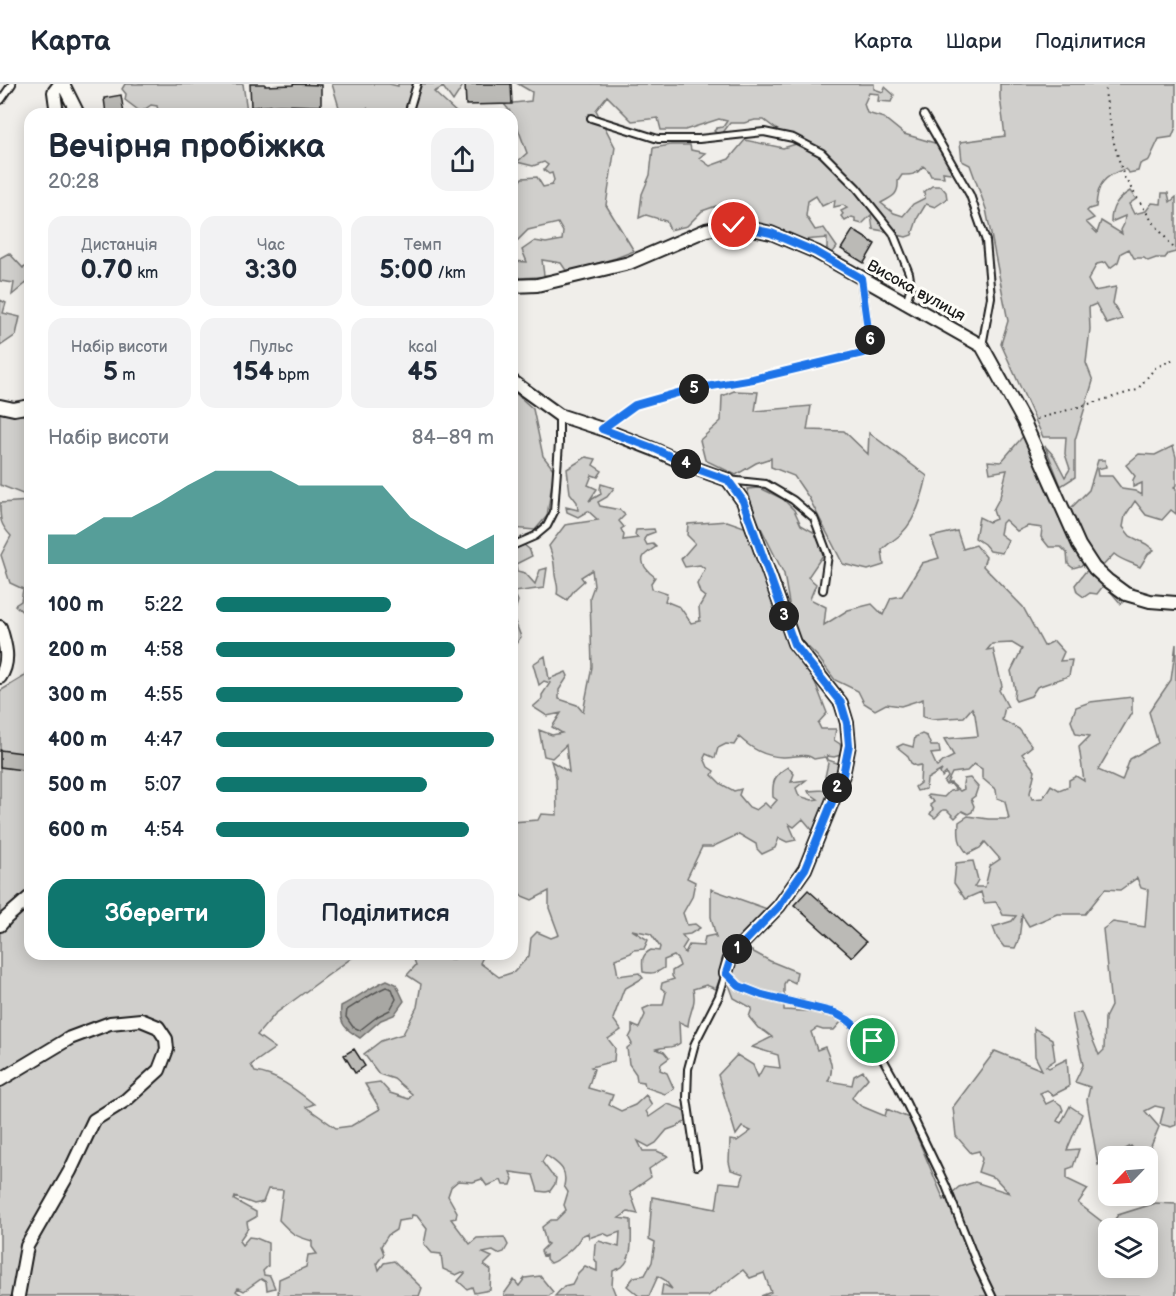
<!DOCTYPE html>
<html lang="uk">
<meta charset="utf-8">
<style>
:root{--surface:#fff;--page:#f2f2f3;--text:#1f2937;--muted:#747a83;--line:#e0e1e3;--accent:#0f766e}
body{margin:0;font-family:"Balsamiq Sans",sans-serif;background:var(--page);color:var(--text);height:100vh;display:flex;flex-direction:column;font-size:22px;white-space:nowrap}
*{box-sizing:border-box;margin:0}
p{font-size:20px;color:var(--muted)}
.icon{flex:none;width:33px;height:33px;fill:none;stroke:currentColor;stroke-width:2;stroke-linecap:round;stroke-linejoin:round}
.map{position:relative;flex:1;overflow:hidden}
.side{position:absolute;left:24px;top:24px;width:494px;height:852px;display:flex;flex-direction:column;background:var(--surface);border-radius:18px;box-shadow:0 3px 15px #0003}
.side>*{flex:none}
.needle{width:39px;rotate:245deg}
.tools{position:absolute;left:1098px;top:1062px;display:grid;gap:12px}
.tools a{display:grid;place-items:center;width:60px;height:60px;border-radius:12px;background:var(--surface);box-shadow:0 3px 15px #0003;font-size:30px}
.pin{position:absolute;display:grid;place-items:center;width:51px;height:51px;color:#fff;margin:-26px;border:3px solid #fff;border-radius:50%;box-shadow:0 2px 6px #0007}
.km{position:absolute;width:30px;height:30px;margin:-15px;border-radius:50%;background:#222;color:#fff;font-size:16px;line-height:30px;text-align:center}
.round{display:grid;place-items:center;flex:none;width:63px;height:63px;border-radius:18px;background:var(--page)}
.overview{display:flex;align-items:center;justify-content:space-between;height:102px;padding:0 24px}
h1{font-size:33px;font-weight:600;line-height:45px}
.stats{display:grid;grid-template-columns:repeat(3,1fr);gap:9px;height:102px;padding:6px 24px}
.stats div{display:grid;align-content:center;border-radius:15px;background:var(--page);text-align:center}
.stats b{font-size:26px;font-weight:600}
.stats small{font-size:16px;font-weight:400}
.stats p{font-size:16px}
.chart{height:168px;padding:12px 24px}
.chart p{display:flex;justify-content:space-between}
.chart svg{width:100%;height:108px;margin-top:6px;fill:var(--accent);opacity:.7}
.cta{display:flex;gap:12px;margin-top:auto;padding:12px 24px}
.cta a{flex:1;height:69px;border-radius:18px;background:var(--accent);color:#fff;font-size:24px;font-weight:600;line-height:69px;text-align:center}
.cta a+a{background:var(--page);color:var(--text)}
ul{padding:0 24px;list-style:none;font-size:20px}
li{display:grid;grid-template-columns:96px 72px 1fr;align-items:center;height:45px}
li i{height:15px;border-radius:8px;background:var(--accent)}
header{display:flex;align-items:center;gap:36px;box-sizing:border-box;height:84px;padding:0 30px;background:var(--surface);border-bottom:2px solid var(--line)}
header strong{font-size:28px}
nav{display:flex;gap:33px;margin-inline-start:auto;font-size:21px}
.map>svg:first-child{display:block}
</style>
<header>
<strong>Карта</strong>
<nav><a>Карта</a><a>Шари</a><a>Поділитися</a></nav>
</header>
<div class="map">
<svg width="1176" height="1212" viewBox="0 0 1176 1212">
<rect width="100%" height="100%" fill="#f0eeea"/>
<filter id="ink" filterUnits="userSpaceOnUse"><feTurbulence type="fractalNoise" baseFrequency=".0167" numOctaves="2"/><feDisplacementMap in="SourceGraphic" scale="12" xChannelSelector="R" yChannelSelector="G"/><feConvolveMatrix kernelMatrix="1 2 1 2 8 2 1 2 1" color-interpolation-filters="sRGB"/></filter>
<g filter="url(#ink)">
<!-- green -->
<path fill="#d0cfcc" stroke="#767674" stroke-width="1.5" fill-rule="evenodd" d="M125,0H243L247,27L257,30H166L158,26L157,22L151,21L141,28L125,16L126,10L122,5Z
M332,0H389L398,2V0H464L453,17L443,3L434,8L458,30H371L367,24L357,30H341Z
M518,0H874V5L883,8L885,3L894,11L891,18L878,17L879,10L869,9L864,20L867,29L884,34L904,50L938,60L953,85L950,89L943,88L944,93L931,92L928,86L923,82C917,91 912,91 902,91L898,97C899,112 891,113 881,119L894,129L903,132L913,120L925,114L924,108L932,102H941L946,108L947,115L935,123L926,120L918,133L912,151L906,153L898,151L894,145L889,148L873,145L871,131L862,140L855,138V134L852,133L845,137L841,132L843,130L841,127L847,124L843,121L834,123L835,116L822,122L816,112L808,117L806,132L815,146L824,144L837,163L834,167L831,169L827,166V154L802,156L759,140L751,132L719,134L716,122L702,127L687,142L670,146L666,137L646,131L639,134L642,110L650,91L653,64L671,61H690L691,66L705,69L699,74L710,82L729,75L745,56L783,64L796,60L789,50L780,48L764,36H755L744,39H730L722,50H718L714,47L717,44L723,43L727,37L719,35L685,46H661L658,34L632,37L607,12L596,26L615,63L606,121L634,167L616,174L567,188L561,179L542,176L544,191L555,192L519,194L512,185V177L527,178L522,166L535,157L546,159L562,156L563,148L558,139L528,146L514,160L512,159V107L522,94L537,93L543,103L552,101L554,96L552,89L549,90L544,86L548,81L544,78L533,82L517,78L527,69L513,31L504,20L531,17L532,8Z
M1000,0H1176V43L1172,53L1159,55L1149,76L1140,80L1138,87L1129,89L1125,85C1103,92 1097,101 1096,123L1089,125L1087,127L1094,134L1086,138L1097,149L1101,137L1122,150L1121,146L1124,140L1125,132L1111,138C1111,123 1117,115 1130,107L1136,115L1129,120L1134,130L1146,127L1152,119L1161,120L1162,109H1168L1170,118L1176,113V168L1168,170L1165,174H1156L1148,177L1144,174H1134L1129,165L1121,169L1118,178L1110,184L1106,178L1097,180L1088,196L1094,207L1116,203L1113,219L1122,235L1107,240L1096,220L1089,223L1090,245L1086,279L1093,297L1075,356V393L1061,402L1045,362L1054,372L1065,393L1070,385L1065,370L1066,353H1043L1001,260L1008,237L986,125L970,81L962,77L960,58L1005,52L1000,13Z
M9,169L23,184L30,181V196L12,211L14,199L0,197V174Z
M0,216L6,219L3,229L20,233L16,251L0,262Z
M512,306L533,325L543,372L554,386L547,432L535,446L512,444Z
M734,307L758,308L755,327L811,322L807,346L844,347L868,370L869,349L927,392C923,411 916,436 901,450C895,456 888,459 882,466L884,481L868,486L843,480L809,414L794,392L771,383V374L756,379L736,391L705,376L700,356L721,337L722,312Z
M0,325L26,332L30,354V413L0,401Z
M1025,350L1062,427L1072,423L1089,406L1098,376H1105L1106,383L1097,385L1098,392H1112L1122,405L1135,407L1142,411V399L1133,403V396L1135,392L1126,381L1139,370L1155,371L1173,362L1176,373V401L1174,404L1176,405V430L1171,426L1162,436L1146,431L1135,417L1125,432L1123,443L1130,452L1146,460L1154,466L1148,470L1140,483C1131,478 1122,477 1114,470L1099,486L1129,512L1121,520L1110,507L1103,502L1097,510L1090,509L1084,513L1077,508L1075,501L1085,488L1090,486L1083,481L1073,484L1068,480L1067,469L1061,463H1049L1041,453L1042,444L1028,442L1017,447L1005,436L1002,439L1000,450L1008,456L1002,469L990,467L984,460L975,454L979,433L989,438L996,435L993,426L1000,413L1007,386L990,389L988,377L1001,378Z
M586,373L596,375L593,381L602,387L598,393L592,391L588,401L597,405L589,417L601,410L600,405L601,400L614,404L607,413L598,418L600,422L620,426L625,431L619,437L624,443L621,445L624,451L623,456L638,454L635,451L636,446L654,445L655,448L647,451L644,455L647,461L653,460L656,463C653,465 646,469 644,472C639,479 649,489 655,493L651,499L652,505L667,510L665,517L680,523L691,539L700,537L699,523L705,513L700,509L697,500L705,485L700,481L685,483L681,475L695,459L687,451L688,440L727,437L750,445L796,566L790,565L813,593L827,629L818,639L821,645H836L834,656L840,660L844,670L834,673L827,672L828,676L840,680L836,697H827L825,693L828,679L825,673L814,675C805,668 792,674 782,673C764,672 752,665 739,653L734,661L726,660L718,664L715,674L706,670L704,674L708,683L714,687L712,691L721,700L734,707L741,705L739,711L749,723L756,726L765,719L770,724L777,716L773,713C772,698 774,691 788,683L794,690L791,698L806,696L796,704L799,712L812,716L818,715L809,709L808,707L823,706L826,701L830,712L814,748L803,735L794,743L789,740L796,756L787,758L779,754L775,764L762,770L757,765L756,760L739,750L712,763H702L687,794L695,798L692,813L683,829L687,841L695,840L700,844L690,850L682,851L687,857L682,865L685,869L689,861L703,862L705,853L714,851L716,853L711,833V805L770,826L739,860L770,877L797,888L795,899L787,895L784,900V926L835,929L839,933L841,938L834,946H823L817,944L811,948L817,966L825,963C830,975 835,985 828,997L852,1001L854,992L863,987L868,994C863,1001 855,1006 852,1014L861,1022L885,1032L887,1025L909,1034L944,1116L959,1103L975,1098L1009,1109L995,1094L978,1088L982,1075L979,1067L971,1069L956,1052L953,1023L995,967L1042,986L1035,972L1034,944L1052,955L1055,976L1046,982L1049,984L1067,975L1069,1003L1053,1011L1047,1006L1040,1009L1046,1020L1054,1016L1061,1021L1063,1026L1057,1037L1061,1039L1070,1022L1082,1030L1067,1066L1079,1065L1073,1083L1067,1085V1095L1088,1105L1078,1119L1109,1143L1118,1131L1156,1119L1176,1120V1212H761L771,1208L764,1189L750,1194L743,1186L708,1212H661L663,1200L672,1205L665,1196L658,1192L649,1212H639L627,1202L634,1193L645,1191L652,1178L655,1158L649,1155L652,1113L716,1125L720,1098L741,1100L744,1090L731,1086L729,1078L730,1056L737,1057L751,1047L742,1043L736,1051L718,991L737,971L753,981L758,993L764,982L780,984L778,971L752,963L772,953L764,947L758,944L749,933L752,924L734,914L725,890L722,889L716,905L706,901L693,905C697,921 689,927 688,942L679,938L680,959C673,965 665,962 656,965L664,968L669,974L661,980L660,986L667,989L674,1005L665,1010L645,1003L644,998L637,997L636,990L629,980L627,964L632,960L629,954L632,948V941L639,944L645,931L643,925L652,921H663L666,908L661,904L662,899L674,895L672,892V887L680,882L678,876L674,872L664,876V884C657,889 652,890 643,888C642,877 641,871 651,866L659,867L660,863L651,850L632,846L648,856L644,865L633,866L631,869L615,875L618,892L639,889L643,894L624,905L613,935L621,946L608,955L615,964L614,977L591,983L594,985L588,1004L613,1011L609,1021L621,1027L635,1021L646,1011L652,1021L646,1027L649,1033L668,1020L682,1025L690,1035L678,1042L667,1046L656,1059L649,1063L638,1057L643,1067H657L668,1072L649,1085L651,1093L630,1108L638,1130L628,1128L619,1134L631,1136C631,1150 634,1174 622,1183C621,1184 615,1186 613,1187L612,1202L616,1212H555L564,1202L572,1200L578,1189L585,1182L597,1187V1179L594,1174L595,1160L599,1157L619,1163L620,1148L609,1152L603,1149L589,1154L588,1149L581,1152C577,1162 561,1175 550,1179L546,1175V1171L543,1172L541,1167L548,1160L546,1159L542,1143L551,1136H556L566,1126L564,1121L568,1108L564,1102C568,1084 558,1080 546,1071L542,1078L551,1090L556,1094L555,1100L550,1107L546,1108L538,1107L533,1091L510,1088L513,1095L511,1101H503L501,1096L487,1102L482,1095L473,1098L458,1097L451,1103L448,1112L457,1128L456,1134L451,1135L470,1160L477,1154L504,1153L508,1161L504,1168L498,1170L493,1167L483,1169L492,1173L484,1181L491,1186L490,1206L474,1209L472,1203L467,1205L458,1197L465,1189L462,1188L456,1191L443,1185L441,1170L432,1169L424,1160L427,1145L417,1132L412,1131L411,1135L398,1137L396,1146L388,1151L381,1162L384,1170L377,1179L379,1186L384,1179L394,1177L422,1204L419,1212H278L279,1195L306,1183L308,1171L317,1170L312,1163V1157C294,1152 291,1149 279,1136L283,1106L268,1105L263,1118L254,1120L235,1113L234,1116L256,1128V1133L247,1138L248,1144L239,1157L242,1161L249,1153L256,1154L268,1159V1182L263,1187L264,1191L270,1192L275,1204L267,1206L266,1198L261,1195L244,1207L238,1204L236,1207L243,1212H0V607L25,592L30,579V870H357L275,930L257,951L275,964L251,981L255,988C278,991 296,1006 314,1020L306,1023L336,1044L351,1042L380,1025L365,1000L380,998L390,1009L409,1015L412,1010L394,995L379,990L364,970L381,957L403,950L417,923L421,900L407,891L416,881L413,873L396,872L392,870H435L436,874L453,875L465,870H489L483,873L480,879L499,893L514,888L529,872L531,854L537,848L551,854L559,851L549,824V807L532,816L522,812L519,808L512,814V738L538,736L541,730L557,731L556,693L551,677L569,688L566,661L552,674L544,672L539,646L552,651L562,649L552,643L561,629L547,632L533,623L542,615V611L550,599L544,597L539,601L533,580L545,572L549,595L566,588L568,592L559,606V615L577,621L583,628L592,583L590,513L594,502L592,486L581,493L584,497L575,505L567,516L557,510C559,502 556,499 555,491C554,479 554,475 549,462L565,441L598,436L588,427L578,433L567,428L566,423L578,426L577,418L570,409L567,385ZM1108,1144H1148V1184H1108Z
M760,404L783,415L794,426L801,441L817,450L823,471L808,493L816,500L810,515L826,523L824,541L848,526L872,520L883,531L891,514L902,512L922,479L939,474L931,453L957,447L963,465L976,461L986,473L983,482L1023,523L1044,562L1054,557L1064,568L1060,577L1072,576L1069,592L1037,603L1031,612L1016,617L1014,614L1015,605L1011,587L1022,565L1012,559L992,560L987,566L993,565L1002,602L999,606L1008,623H1005L1002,636L1019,645L1032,662L1022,670L1035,687L1030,709L1032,715L1043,714L1051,701L1059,706L1069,702V696L1076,692L1084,697L1079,663L1090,652L1076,650L1071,637L1076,623L1090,618L1132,613V628L1098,686L1122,697L1130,675L1158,659L1149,628L1171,596L1176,560V1041L1171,1043L1160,1040L1164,1024L1155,1022L1145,1027L1159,1043L1147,1072H1139L1131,1062L1113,1072H1108V1075L1098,1081L1087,1016L1090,1003L1075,998L1083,981L1072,930L1081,928L1099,971L1104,966L1105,934L1111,922L1103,845L1113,838L1145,843L1148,806L1141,804L1137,794L1120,806L1105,805L1085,830H1057L1029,842L1022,831L1019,855L1015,864L1004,863L997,854L993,843L1012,837L1016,832L1003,831L996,818L984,819L981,808L965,815L954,799L956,779L973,777L978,796L974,803H985L990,782L1000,775L985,758L980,764L968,770C958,759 958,752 959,738L968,732L988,735H1009L1005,717L997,714L996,706L982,694V685L974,680L967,687L952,689L947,699H951L960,707L964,705L963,700L964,695L970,694L978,703L975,712L971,715L974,722L972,728L968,730L962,727L955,734L947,726H943L935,734L930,730L933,725L930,721L934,718L927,712L928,711L944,713L950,707L956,706L951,700L946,701L944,698L948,693L946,689L942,693L940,689L942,686L927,695L926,705L917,707L915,703L920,699L921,681L916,682L911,679L907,671L897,663L903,660L913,663L915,653L922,650L927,652L931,662H939L940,669L931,670L937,683L944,677L954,672L944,655L978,652L975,631L972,624L964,633L932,635L923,633V615L901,622L886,620L875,626L864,619L858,607L835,596L818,573L797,552L787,531L789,519L784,490L756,434L747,405Z
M30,417V547H29V534L15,521L21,517L23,505L10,499L1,471L11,452C0,440 0,436 0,419Z
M524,461L529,465L532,472L516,480L517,487L525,489L535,500L540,486L547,484L544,504L514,508L518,517L513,532L521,553L512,565V465Z
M540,1192L553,1208L549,1212H504V1210L514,1196L519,1202L525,1194Z"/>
<!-- water -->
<path fill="#a8a7a3" stroke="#706f6d" stroke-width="1.5" d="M387,896L396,900L404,917L394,931L381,936L360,954C345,945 339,940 341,922C357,914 370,903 387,896Z"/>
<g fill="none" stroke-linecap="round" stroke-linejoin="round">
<!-- shore -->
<path stroke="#545452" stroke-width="1.5" d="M386,903L392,905L396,915L390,926L378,932L360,946L353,943L346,933L347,926C360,918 372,909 386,903Z"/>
</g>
<!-- building -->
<path fill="#bbbab6" stroke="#1c1c1c" stroke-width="1.5" d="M250,0H265V2L293,1V0L321,1V22L279,21L251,23Z
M465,0H511L512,20L466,21Z
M121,11L124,30H106L104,14Z
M853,146L875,160L864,179L841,165Z
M0,666L30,670V687L0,683Z
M808,806L866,858L852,873L794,821Z
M354,965L365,982L355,989L344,971Z"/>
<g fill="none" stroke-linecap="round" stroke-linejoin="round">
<!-- lane casing -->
<g stroke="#1c1c1c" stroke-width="10">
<path id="lane" d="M1,16L12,0
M408,30L417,0
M924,31L970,111L986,157L991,213L982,262
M591,34L658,55H699L764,48L793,54L822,69L857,104L893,149L909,189L911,202L906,219
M861,195L871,267
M728,396L766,400L793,416L814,434L828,471L823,506
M512,462L535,452L547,442L554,428L559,359V331
M697,1082L687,1014L688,985L695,959L719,912L726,889L739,902L762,911L835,929L848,936L873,957L897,1000L946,1102L978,1183L992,1212"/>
</g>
<!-- street casing -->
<g stroke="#1c1c1c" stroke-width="16">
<path id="street" d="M63,0L78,30
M57,30L54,8L60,0
M512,202L537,201L629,179L706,146L734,141L771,149L816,168L982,262L1024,338L1079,461L1094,484L1107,496L1126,510L1150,517L1176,519
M512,297L559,331L602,345L653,365L700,386L728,396L743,417L794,559L841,619L847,639L849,661L843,691L805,785L779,822L731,871L726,889
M0,322L14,325L30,322
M0,543C5,559 11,577 0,593
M0,841L6,834L30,813
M0,996L70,954L110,939L141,936L158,943L166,955L167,965L159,986L126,1016L94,1036L70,1087L27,1162L18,1212"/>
</g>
<!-- path -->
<path stroke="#1c1c1c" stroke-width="2" stroke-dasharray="1.5 4.5" stroke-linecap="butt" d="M1108,0L1105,8L1109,32L1114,59L1124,93L1150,134L1176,167
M1037,335L1137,306L1155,284L1176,274
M615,336L635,321L688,306L753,295L862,269"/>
<!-- lane -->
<use href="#lane" stroke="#fdfcf7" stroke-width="6"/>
<!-- street -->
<use href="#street" stroke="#fdfcf7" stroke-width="12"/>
</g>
</g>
<g fill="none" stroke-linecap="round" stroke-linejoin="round" filter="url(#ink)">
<!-- route casing -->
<g stroke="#fff" stroke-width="12">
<path id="route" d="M734,141L771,149L816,168L861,194L871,267L753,295L688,306L635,321L602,345L653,364L700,386L728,396L743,417L794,560L841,619L847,639L849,661L843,691L805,785L779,822L732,871L726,889L739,902L762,911L835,929L848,936L873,957"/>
</g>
<!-- route -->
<use href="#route" stroke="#1a73e8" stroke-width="8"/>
</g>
<g text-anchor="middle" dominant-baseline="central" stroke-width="6" stroke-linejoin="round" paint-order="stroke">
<!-- street labels -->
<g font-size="16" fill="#1c1c1c" stroke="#fdfcf7">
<text transform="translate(916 207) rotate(29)">Висока вулиця</text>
</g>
</g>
</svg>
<div class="tools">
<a><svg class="needle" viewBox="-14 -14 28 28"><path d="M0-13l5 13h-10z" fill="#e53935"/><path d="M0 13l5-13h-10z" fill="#747a83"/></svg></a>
<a><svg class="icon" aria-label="layers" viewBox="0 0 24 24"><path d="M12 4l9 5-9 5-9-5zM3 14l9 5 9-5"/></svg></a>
</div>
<div class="pin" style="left:873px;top:957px;background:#1e9e55"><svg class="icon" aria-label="arrive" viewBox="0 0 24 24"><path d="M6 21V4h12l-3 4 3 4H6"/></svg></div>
<div class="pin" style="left:734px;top:141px;background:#d93025"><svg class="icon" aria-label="check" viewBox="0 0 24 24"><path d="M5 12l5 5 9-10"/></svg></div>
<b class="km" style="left:737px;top:865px">1</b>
<b class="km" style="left:837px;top:704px">2</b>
<b class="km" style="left:784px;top:532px">3</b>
<b class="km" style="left:686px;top:380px">4</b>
<b class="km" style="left:694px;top:305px">5</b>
<b class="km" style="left:870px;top:256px">6</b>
<section class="side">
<div class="overview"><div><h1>Вечірня пробіжка</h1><p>20:28</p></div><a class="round"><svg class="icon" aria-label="share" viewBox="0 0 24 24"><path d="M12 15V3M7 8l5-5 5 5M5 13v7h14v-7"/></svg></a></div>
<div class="stats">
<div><p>Дистанція</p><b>0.70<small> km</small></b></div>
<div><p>Час</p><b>3:30</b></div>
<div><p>Темп</p><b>5:00<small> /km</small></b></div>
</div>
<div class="stats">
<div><p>Набір висоти</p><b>5<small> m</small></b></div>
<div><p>Пульс</p><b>154<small> bpm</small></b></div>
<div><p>kcal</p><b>45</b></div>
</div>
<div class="chart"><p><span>Набір висоти</span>84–89 m</p>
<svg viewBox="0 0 160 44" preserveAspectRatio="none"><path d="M0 44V32L10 32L20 25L30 25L40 19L50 12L60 6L70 6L80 6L90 12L100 12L110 12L120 12L130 25L140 32L150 38L160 32V44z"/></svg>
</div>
<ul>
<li><b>100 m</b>5:22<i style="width:63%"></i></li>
<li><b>200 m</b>4:58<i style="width:86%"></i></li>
<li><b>300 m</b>4:55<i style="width:89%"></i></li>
<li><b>400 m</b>4:47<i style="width:100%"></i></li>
<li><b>500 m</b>5:07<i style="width:76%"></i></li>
<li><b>600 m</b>4:54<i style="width:91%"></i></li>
</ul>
<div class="cta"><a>Зберегти</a><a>Поділитися</a></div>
</section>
</div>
